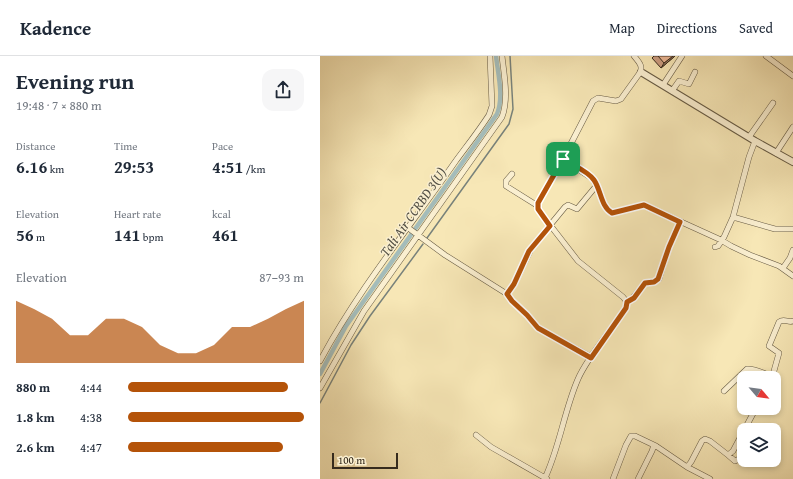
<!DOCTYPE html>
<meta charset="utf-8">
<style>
:root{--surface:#fff;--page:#f6f6f7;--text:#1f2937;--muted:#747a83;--line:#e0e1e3;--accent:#b45309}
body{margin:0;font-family:"Gentium Book Plus",serif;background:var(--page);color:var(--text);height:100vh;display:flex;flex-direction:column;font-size:15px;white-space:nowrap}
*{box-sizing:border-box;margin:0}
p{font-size:13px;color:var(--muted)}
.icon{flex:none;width:22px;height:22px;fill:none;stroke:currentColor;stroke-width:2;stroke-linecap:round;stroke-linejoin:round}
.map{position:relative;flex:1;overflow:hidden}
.side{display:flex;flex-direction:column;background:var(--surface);width:320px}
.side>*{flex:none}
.needle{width:26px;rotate:119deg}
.tools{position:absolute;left:417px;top:315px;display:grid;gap:8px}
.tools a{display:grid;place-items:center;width:44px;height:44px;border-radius:8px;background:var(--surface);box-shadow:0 2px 6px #0003;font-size:20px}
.scale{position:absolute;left:12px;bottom:10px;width:66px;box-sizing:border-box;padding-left:4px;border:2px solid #362b1d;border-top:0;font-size:11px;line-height:14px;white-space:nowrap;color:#362b1d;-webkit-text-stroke:3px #faefd0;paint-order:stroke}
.pin{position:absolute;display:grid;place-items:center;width:34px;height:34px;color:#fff;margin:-17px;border-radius:8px;box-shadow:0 2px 6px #0006}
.round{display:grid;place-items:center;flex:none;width:42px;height:42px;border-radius:12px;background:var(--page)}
.summary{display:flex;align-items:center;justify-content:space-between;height:68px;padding:0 16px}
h1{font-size:22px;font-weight:700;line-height:30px}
.figures{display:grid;grid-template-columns:repeat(3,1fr);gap:6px;height:68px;padding:4px 16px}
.figures div{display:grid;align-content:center}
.figures b{font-size:17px;font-weight:700}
.figures small{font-size:11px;font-weight:400}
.figures p{font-size:11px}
.chart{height:112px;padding:8px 16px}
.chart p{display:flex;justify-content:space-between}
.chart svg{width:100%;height:72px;margin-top:4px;fill:var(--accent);opacity:.7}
ul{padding:0 16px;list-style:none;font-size:13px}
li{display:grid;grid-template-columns:64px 48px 1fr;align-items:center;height:30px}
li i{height:10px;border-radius:5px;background:var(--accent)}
header{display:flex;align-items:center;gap:24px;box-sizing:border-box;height:56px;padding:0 20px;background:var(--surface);border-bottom:1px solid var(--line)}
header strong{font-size:19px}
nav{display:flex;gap:22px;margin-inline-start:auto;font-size:14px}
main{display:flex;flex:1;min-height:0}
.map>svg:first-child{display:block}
</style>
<header>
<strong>Kadence</strong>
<nav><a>Map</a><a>Directions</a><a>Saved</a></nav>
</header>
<main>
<section class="side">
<div class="summary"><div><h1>Evening run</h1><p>19:48 · 7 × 880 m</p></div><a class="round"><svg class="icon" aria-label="share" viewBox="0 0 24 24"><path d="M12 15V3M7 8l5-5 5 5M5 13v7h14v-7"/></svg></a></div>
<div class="figures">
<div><p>Distance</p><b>6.16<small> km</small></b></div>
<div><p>Time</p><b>29:53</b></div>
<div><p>Pace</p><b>4:51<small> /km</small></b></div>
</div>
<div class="figures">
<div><p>Elevation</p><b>56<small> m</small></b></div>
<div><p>Heart rate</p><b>141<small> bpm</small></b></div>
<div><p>kcal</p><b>461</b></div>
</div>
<div class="chart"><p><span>Elevation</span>87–93 m</p>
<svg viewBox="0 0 160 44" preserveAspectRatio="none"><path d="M0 44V6L10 11L20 17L30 27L40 27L50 17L60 17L70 22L80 33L90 38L100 38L110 33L120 22L130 22L140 17L150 11L160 6V44z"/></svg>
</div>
<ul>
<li><b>880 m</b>4:44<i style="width:91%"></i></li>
<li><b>1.8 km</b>4:38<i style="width:100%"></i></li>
<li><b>2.6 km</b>4:47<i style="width:88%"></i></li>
</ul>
</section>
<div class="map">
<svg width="473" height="423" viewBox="0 0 473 423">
<rect width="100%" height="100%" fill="#f7e7b6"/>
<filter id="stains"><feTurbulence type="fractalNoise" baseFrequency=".005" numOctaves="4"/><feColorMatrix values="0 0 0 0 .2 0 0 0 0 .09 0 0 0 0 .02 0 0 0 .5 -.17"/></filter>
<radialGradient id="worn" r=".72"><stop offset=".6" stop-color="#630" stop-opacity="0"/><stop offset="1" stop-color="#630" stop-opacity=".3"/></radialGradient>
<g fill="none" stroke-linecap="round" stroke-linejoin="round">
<!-- stream -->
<path stroke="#78827b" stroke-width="1.5" d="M107,182L189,68L193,53L190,0
M0,347L31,289L50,260L103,188"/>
<!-- canal -->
<path stroke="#a4bcba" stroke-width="4.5" d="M0,318L26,270L177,58C184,41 178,18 176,0"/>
<!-- minor casing -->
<g stroke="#665a43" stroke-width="6">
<path id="minor" d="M446,0L473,20
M343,29L362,0
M352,35L359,25L369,28L375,16
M429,81L453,47
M456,97L473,71
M243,103L273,123L286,151L292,157L324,149L401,184L411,190L430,199L459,210L473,220
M192,118L186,125V130L218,150
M413,161L455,173H473
M87,171L125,199L187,238L194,229L212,191L245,151L248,149L257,153L277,129
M395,191L398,190L404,181L413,161L429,101L435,85
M463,212L470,202L473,194
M187,238L192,245L207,259L218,272L271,301
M307,246L311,244L325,227L334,226L339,223L349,191L360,166
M0,305C38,234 89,172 135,106C146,91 158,76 169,59L172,50L170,0
M452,322L459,297L449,290L459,266C464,262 468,267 473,265
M0,332L44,255L182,61C189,42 184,19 182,0
M404,335L427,313C435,312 445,318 453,321
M156,379L171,391L227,423
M408,399L415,405L419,403
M367,411L390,423
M225,422C240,390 244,355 258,323C268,300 292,273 306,252L307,246L303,241L258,205L220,156L218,150V147L243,103L273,45L278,42L296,45L301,43L319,18C324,11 319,6 314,0
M293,423L306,389L311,380H315L336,390
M318,423L332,395L333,392L336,390L367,411L371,406L382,385L385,383L390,385L408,399L413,395L436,352"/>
</g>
<!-- tertiary casing -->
<g stroke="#665a43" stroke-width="8">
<path id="tertiary" d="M321,16L435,85L473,106"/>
</g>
<!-- minor -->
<use href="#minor" stroke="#faefd0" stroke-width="5"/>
<!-- tertiary -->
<use href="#tertiary" stroke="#faefd0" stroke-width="6"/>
</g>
<!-- wall -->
<path fill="#cb9d81" stroke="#362b1d" d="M334,0H355L341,12L332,2Z"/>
<!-- shaded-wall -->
<path fill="#a58069" stroke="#362b1d" d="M353,0H355L341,12L344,7Z"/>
<!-- building -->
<path fill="#ecb796" stroke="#362b1d" d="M338,0H353L344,7Z"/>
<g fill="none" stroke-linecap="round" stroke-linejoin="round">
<!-- route casing -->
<g stroke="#fff" stroke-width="8">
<path id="route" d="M243,103C252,109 268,115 274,124C281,134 281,151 292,157L324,149L360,166L349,191L338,223L334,226L325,227L314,242L307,246L306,252L271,302L218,272L207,259L192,245L187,238L194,228L209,195L230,170L218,153V147Z"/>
</g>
<!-- route -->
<use href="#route" stroke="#b45309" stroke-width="5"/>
</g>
<g text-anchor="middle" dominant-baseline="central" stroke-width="3" stroke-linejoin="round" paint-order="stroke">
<!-- water labels -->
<g font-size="14" font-style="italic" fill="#524f44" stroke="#faefd0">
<text transform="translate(93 156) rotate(-55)">Tali Air CCRBD 3(U)</text>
</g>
</g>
<rect width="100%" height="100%" filter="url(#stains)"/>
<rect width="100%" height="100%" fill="url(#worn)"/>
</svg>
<div class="tools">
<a><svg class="needle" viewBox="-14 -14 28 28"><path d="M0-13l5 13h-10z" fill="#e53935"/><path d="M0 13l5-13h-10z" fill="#747a83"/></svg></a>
<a><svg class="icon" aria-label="layers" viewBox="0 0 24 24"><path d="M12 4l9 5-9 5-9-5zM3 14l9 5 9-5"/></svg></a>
</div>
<div class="scale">100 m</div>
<div class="pin" style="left:243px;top:103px;background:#1e9e55"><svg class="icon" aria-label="arrive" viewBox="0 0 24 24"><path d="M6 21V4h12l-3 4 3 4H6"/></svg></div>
</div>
</main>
